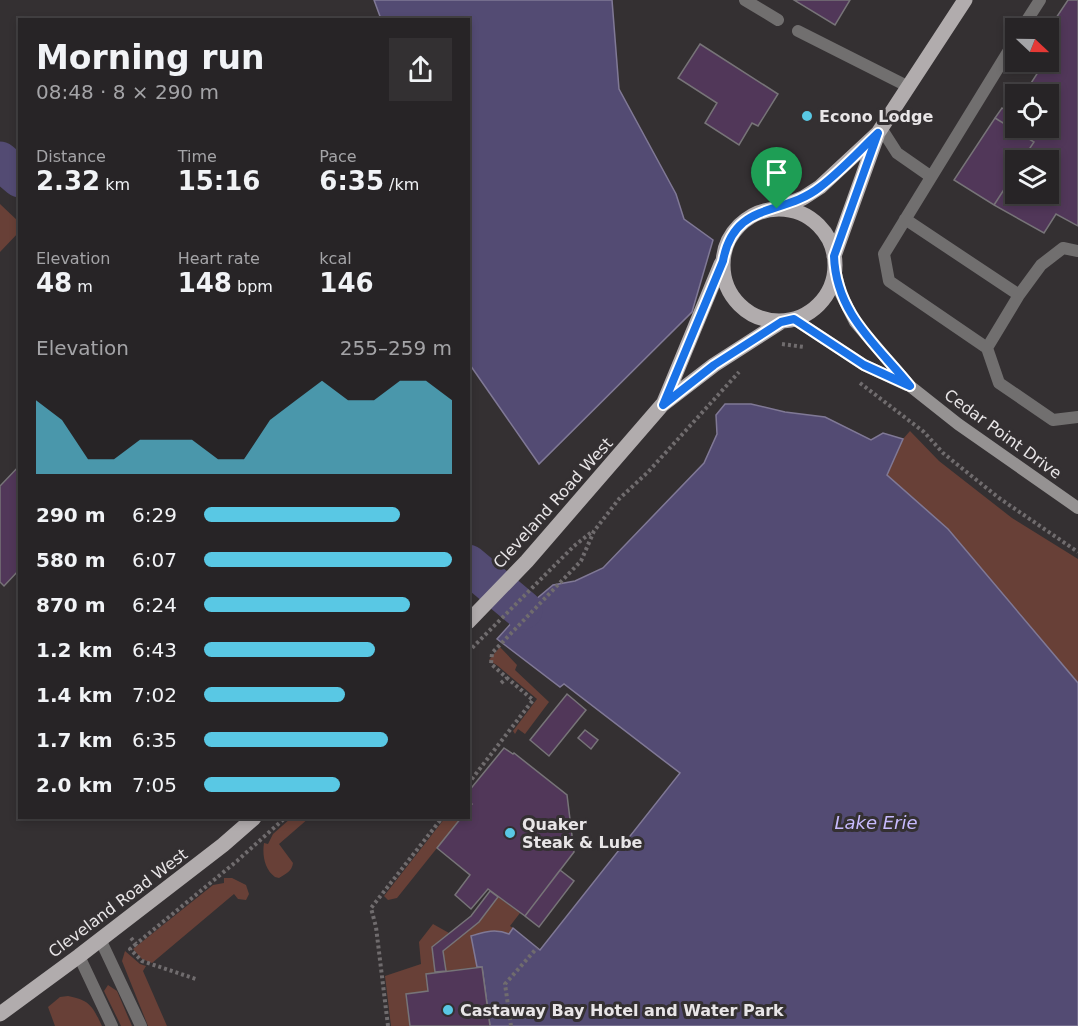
<!DOCTYPE html>
<meta charset="utf-8">
<style>
:root{--surface:#272426;--page:#333032;--text:#f1f3f6;--muted:#a4a4a7;--line:#434143;--accent:#59c8e4}
body{margin:0;font-family:"DejaVu Sans",sans-serif;background:var(--page);color:var(--text);height:100vh;display:flex;flex-direction:column;font-size:22px;white-space:nowrap}
*{box-sizing:border-box;margin:0}
p{font-size:20px;color:var(--muted)}
.icon{flex:none;width:33px;height:33px;fill:none;stroke:currentColor;stroke-width:2;stroke-linecap:round;stroke-linejoin:round}
.map{position:relative;flex:1;overflow:hidden}
.drawer{position:absolute;left:18px;top:18px;width:452px;height:801px;display:flex;flex-direction:column;background:var(--surface);border-radius:0px;box-shadow:0 3px 9px #0003,0 0 0 2px var(--line)}
.drawer>*{flex:none}
.needle{width:39px;rotate:112deg}
.buttons{position:absolute;left:1005px;top:18px;display:grid;gap:12px}
.buttons a{display:grid;place-items:center;width:54px;height:54px;border-radius:0px;background:var(--surface);box-shadow:0 3px 9px #0003,0 0 0 2px var(--line);font-size:30px}
.pin{position:absolute;display:grid;place-items:center;width:51px;height:51px;color:#fff;margin:-62px -26px;border-radius:50% 50% 50% 0;rotate:-45deg;box-shadow:0 0 6px #0007}
.pin .icon{rotate:45deg}
.round{display:grid;place-items:center;flex:none;width:63px;height:63px;border-radius:0px;background:var(--page)}
.overview{display:flex;align-items:center;justify-content:space-between;height:102px;padding:0 18px}
h1{font-size:33px;font-weight:700;line-height:45px}
.stats{display:grid;grid-template-columns:repeat(3,1fr);gap:9px;height:102px;padding:6px 18px}
.stats div{display:grid;align-content:center}
.stats b{font-size:26px;font-weight:700}
.stats small{font-size:16px;font-weight:400}
.stats p{font-size:16px}
.chart{height:168px;padding:12px 18px}
.chart p{display:flex;justify-content:space-between}
.chart svg{width:100%;height:108px;margin-top:6px;fill:var(--accent);opacity:.7}
ul{padding:0 18px;list-style:none;font-size:20px}
li{display:grid;grid-template-columns:96px 72px 1fr;align-items:center;height:45px}
li i{height:15px;border-radius:8px;background:var(--accent)}
.map>svg:first-child{display:block}
</style>
<div class="map">
<svg width="1078" height="1026" viewBox="0 0 1078 1026">
<rect width="100%" height="100%" fill="#343032"/>
<!-- green -->
<path fill="#684037" d="M0,204L19,222L20,231L0,252Z
M910,431L939,461L1012,518L1078,559V683L1016,613L886,475L903,439Z
M500,647L517,665L515,670L549,702L525,734L518,729L515,734L513,731L537,699L498,666L489,660Z
M291,818H309L279,844L293,863C292,871 286,874 279,878L275,877C265,870 262,856 264,843L268,844L273,834Z
M445,818H461L397,898L388,900L384,896Z
M224,878H232L246,885L249,894L246,900L238,899L234,894L152,963L142,959L133,949L213,885L224,883Z
M498,897L520,913L510,926L513,928L509,934C495,928 484,932 471,936L477,967L446,971L443,951L479,922Z
M433,924L449,933L432,947L435,972L426,975L428,991L406,994L410,1026H391L385,976L421,964L419,942Z
M125,951L140,964L146,966L143,971L167,1026H148L122,961Z
M108,985L117,991L132,1026H121L104,991Z
M68,996C90,1000 93,1007 102,1026H55L48,1007L60,997Z"/>
<!-- water -->
<path fill="#534b73" stroke="#807996" stroke-width="1.5" d="M374,0H612L619,89L676,194L684,219L713,240L692,312L539,464L468,362V20L381,19Z
M725,404H751L785,412L825,417L871,440L883,433L903,439L887,475L948,529L1078,683V1026H490L482,967H477L471,936C484,932 495,928 509,934L513,928L540,950L680,773L564,684L560,687L497,639L523,610L553,585L575,581L603,568L704,463L717,434L716,415Z"/>
<g fill="none" stroke-linecap="round" stroke-linejoin="round">
<!-- river -->
<path stroke="#534b73" stroke-width="39" d="M0,161L20,178
M468,564L523,610"/>
</g>
<!-- building -->
<path fill="#513759" stroke="#777478" stroke-width="1.5" d="M794,0H850L835,25Z
M1068,0H1078V226L1056,214L1044,233L994,205L1016,171V194H1048V160H1022L1034,142L995,118L1002,108L1011,114L1016,108V128H1048V94H1024L1044,63L1040,62H1048V30Z
M700,44L778,94L758,126L752,123L739,145L705,123L717,103L678,78Z
M995,118L1034,142L1022,160H1016V171L994,205L954,180Z
M20,465V569L4,586L0,582V486Z
M567,694L586,710L549,756L530,740Z
M585,730L598,740L591,749L578,738Z
M504,748L513,754L514,753L567,795L574,852L525,916L488,889L471,909L455,895L470,875L437,848L461,818H468V809L472,804L468,800V792Z
M560,870L574,881L539,927L525,916Z
M490,891L498,897L479,922L443,951L446,971L435,972L432,947L471,916Z
M482,967L490,1026H410L406,994L428,991L426,974Z"/>
<g fill="none" stroke-linecap="round" stroke-linejoin="round">
<!-- path -->
<path stroke="#706c6e" stroke-width="4" stroke-dasharray="3 3" stroke-linecap="butt" d="M782,344L804,347
M860,383L924,432L943,453L999,498L1078,552
M468,652L574,546L593,531
M501,683L507,678L491,664L492,653L581,561L594,531L619,499L648,472L739,372
M468,784L533,700L507,678
M131,938L136,944L237,861L285,818
M136,944L130,949L142,961L196,979
M388,1026L376,927L371,908L442,818
M511,1026L505,984L537,948"/>
<!-- lane -->
<path stroke="#716f6f" stroke-width="12" d="M745,0L778,20
M1022,28L1040,0
M798,31L909,87
M1016,39L884,254L889,281L987,348L999,383L1053,420L1078,417
M881,128L897,153L930,176
M905,219L1019,295L1041,265L1063,248L1078,251
M987,348L1019,295"/>
<!-- street -->
<path stroke="#716f6f" stroke-width="12" d="M100,939L141,1026
M79,956L112,1026"/>
<!-- secondary -->
<path stroke="#959292" stroke-width="12" d="M835,270L841,294L855,322L910,386L958,424L1078,508
M794,319L864,365L907,385"/>
<!-- primary -->
<path stroke="#b1acad" stroke-width="15" d="M778,208L803,198L820,187L878,133L965,0
M723 265a56 56 0 1 1 112 0a56 56 0 1 1-112 0Z
M834,256L877,136
M664,402L721,264
M468,622L527,561L662,405L714,365L781,322
M0,1014L79,956L223,845L254,818"/>
</g>
<g fill="none" stroke-linecap="round" stroke-linejoin="round">
<!-- route casing -->
<g stroke="#fff" stroke-width="12">
<path id="route" d="M878,133L834,256C836,314 877,345 910,386L864,365L794,319L781,322L714,365L663,405L723,261C734,200 782,217 820,187C841,171 859,151 878,133Z"/>
</g>
<!-- route -->
<use href="#route" stroke="#1a73e8" stroke-width="8"/>
</g>
<!-- markers -->
<g fill="#59c8e4" stroke="#343032" stroke-width="2">
<circle cx="807" cy="116" r="6"/>
<circle cx="510" cy="833" r="6"/>
<circle cx="448" cy="1010" r="6"/>
</g>
<g text-anchor="middle" dominant-baseline="central" stroke-width="6" stroke-linejoin="round" paint-order="stroke">
<!-- poi labels -->
<g font-size="16" font-weight="bold" fill="#e8e5e7" stroke="#343032" text-anchor="start">
<text x="819" y="116">Econo Lodge</text>
<text x="522" y="824">Quaker<tspan x="522" dy="18">Steak &amp; Lube</tspan></text>
<text x="460" y="1010">Castaway Bay Hotel and Water Park</text>
</g>
<!-- street labels -->
<g font-size="16" fill="#e8e5e7" stroke="#343032">
<text transform="translate(1003 434) rotate(36)">Cedar Point Drive</text>
<text transform="translate(553 503) rotate(-48)">Cleveland Road West</text>
<text transform="translate(118 903) rotate(-37)">Cleveland Road West</text>
</g>
<!-- water labels -->
<g font-size="18" font-style="italic" fill="#c7bafd" stroke="#343032">
<text x="876" y="822">Lake Erie</text>
</g>
</g>
</svg>
<div class="buttons">
<a><svg class="needle" viewBox="-14 -14 28 28"><path d="M0-13l5 13h-10z" fill="#e53935"/><path d="M0 13l5-13h-10z" fill="#a4a4a7"/></svg></a>
<a><svg class="icon" aria-label="locate" viewBox="0 0 24 24"><circle cx="12" cy="12" r="6"/><path d="M12 2v4M12 18v4M2 12h4M18 12h4"/></svg></a>
<a><svg class="icon" aria-label="layers" viewBox="0 0 24 24"><path d="M12 4l9 5-9 5-9-5zM3 14l9 5 9-5"/></svg></a>
</div>
<div class="pin" style="left:777px;top:209px;background:#1e9e55"><svg class="icon" aria-label="arrive" viewBox="0 0 24 24"><path d="M6 21V4h12l-3 4 3 4H6"/></svg></div>
<section class="drawer">
<div class="overview"><div><h1>Morning run</h1><p>08:48 · 8 × 290 m</p></div><a class="round"><svg class="icon" aria-label="share" viewBox="0 0 24 24"><path d="M12 15V3M7 8l5-5 5 5M5 13v7h14v-7"/></svg></a></div>
<div class="stats">
<div><p>Distance</p><b>2.32<small> km</small></b></div>
<div><p>Time</p><b>15:16</b></div>
<div><p>Pace</p><b>6:35<small> /km</small></b></div>
</div>
<div class="stats">
<div><p>Elevation</p><b>48<small> m</small></b></div>
<div><p>Heart rate</p><b>148<small> bpm</small></b></div>
<div><p>kcal</p><b>146</b></div>
</div>
<div class="chart"><p><span>Elevation</span>255–259 m</p>
<svg viewBox="0 0 160 44" preserveAspectRatio="none"><path d="M0 44V14L10 22L20 38L30 38L40 30L50 30L60 30L70 38L80 38L90 22L100 14L110 6L120 14L130 14L140 6L150 6L160 14V44z"/></svg>
</div>
<ul>
<li><b>290 m</b>6:29<i style="width:79%"></i></li>
<li><b>580 m</b>6:07<i style="width:100%"></i></li>
<li><b>870 m</b>6:24<i style="width:83%"></i></li>
<li><b>1.2 km</b>6:43<i style="width:69%"></i></li>
<li><b>1.4 km</b>7:02<i style="width:57%"></i></li>
<li><b>1.7 km</b>6:35<i style="width:74%"></i></li>
<li><b>2.0 km</b>7:05<i style="width:55%"></i></li>
</ul>
</section>
</div>
